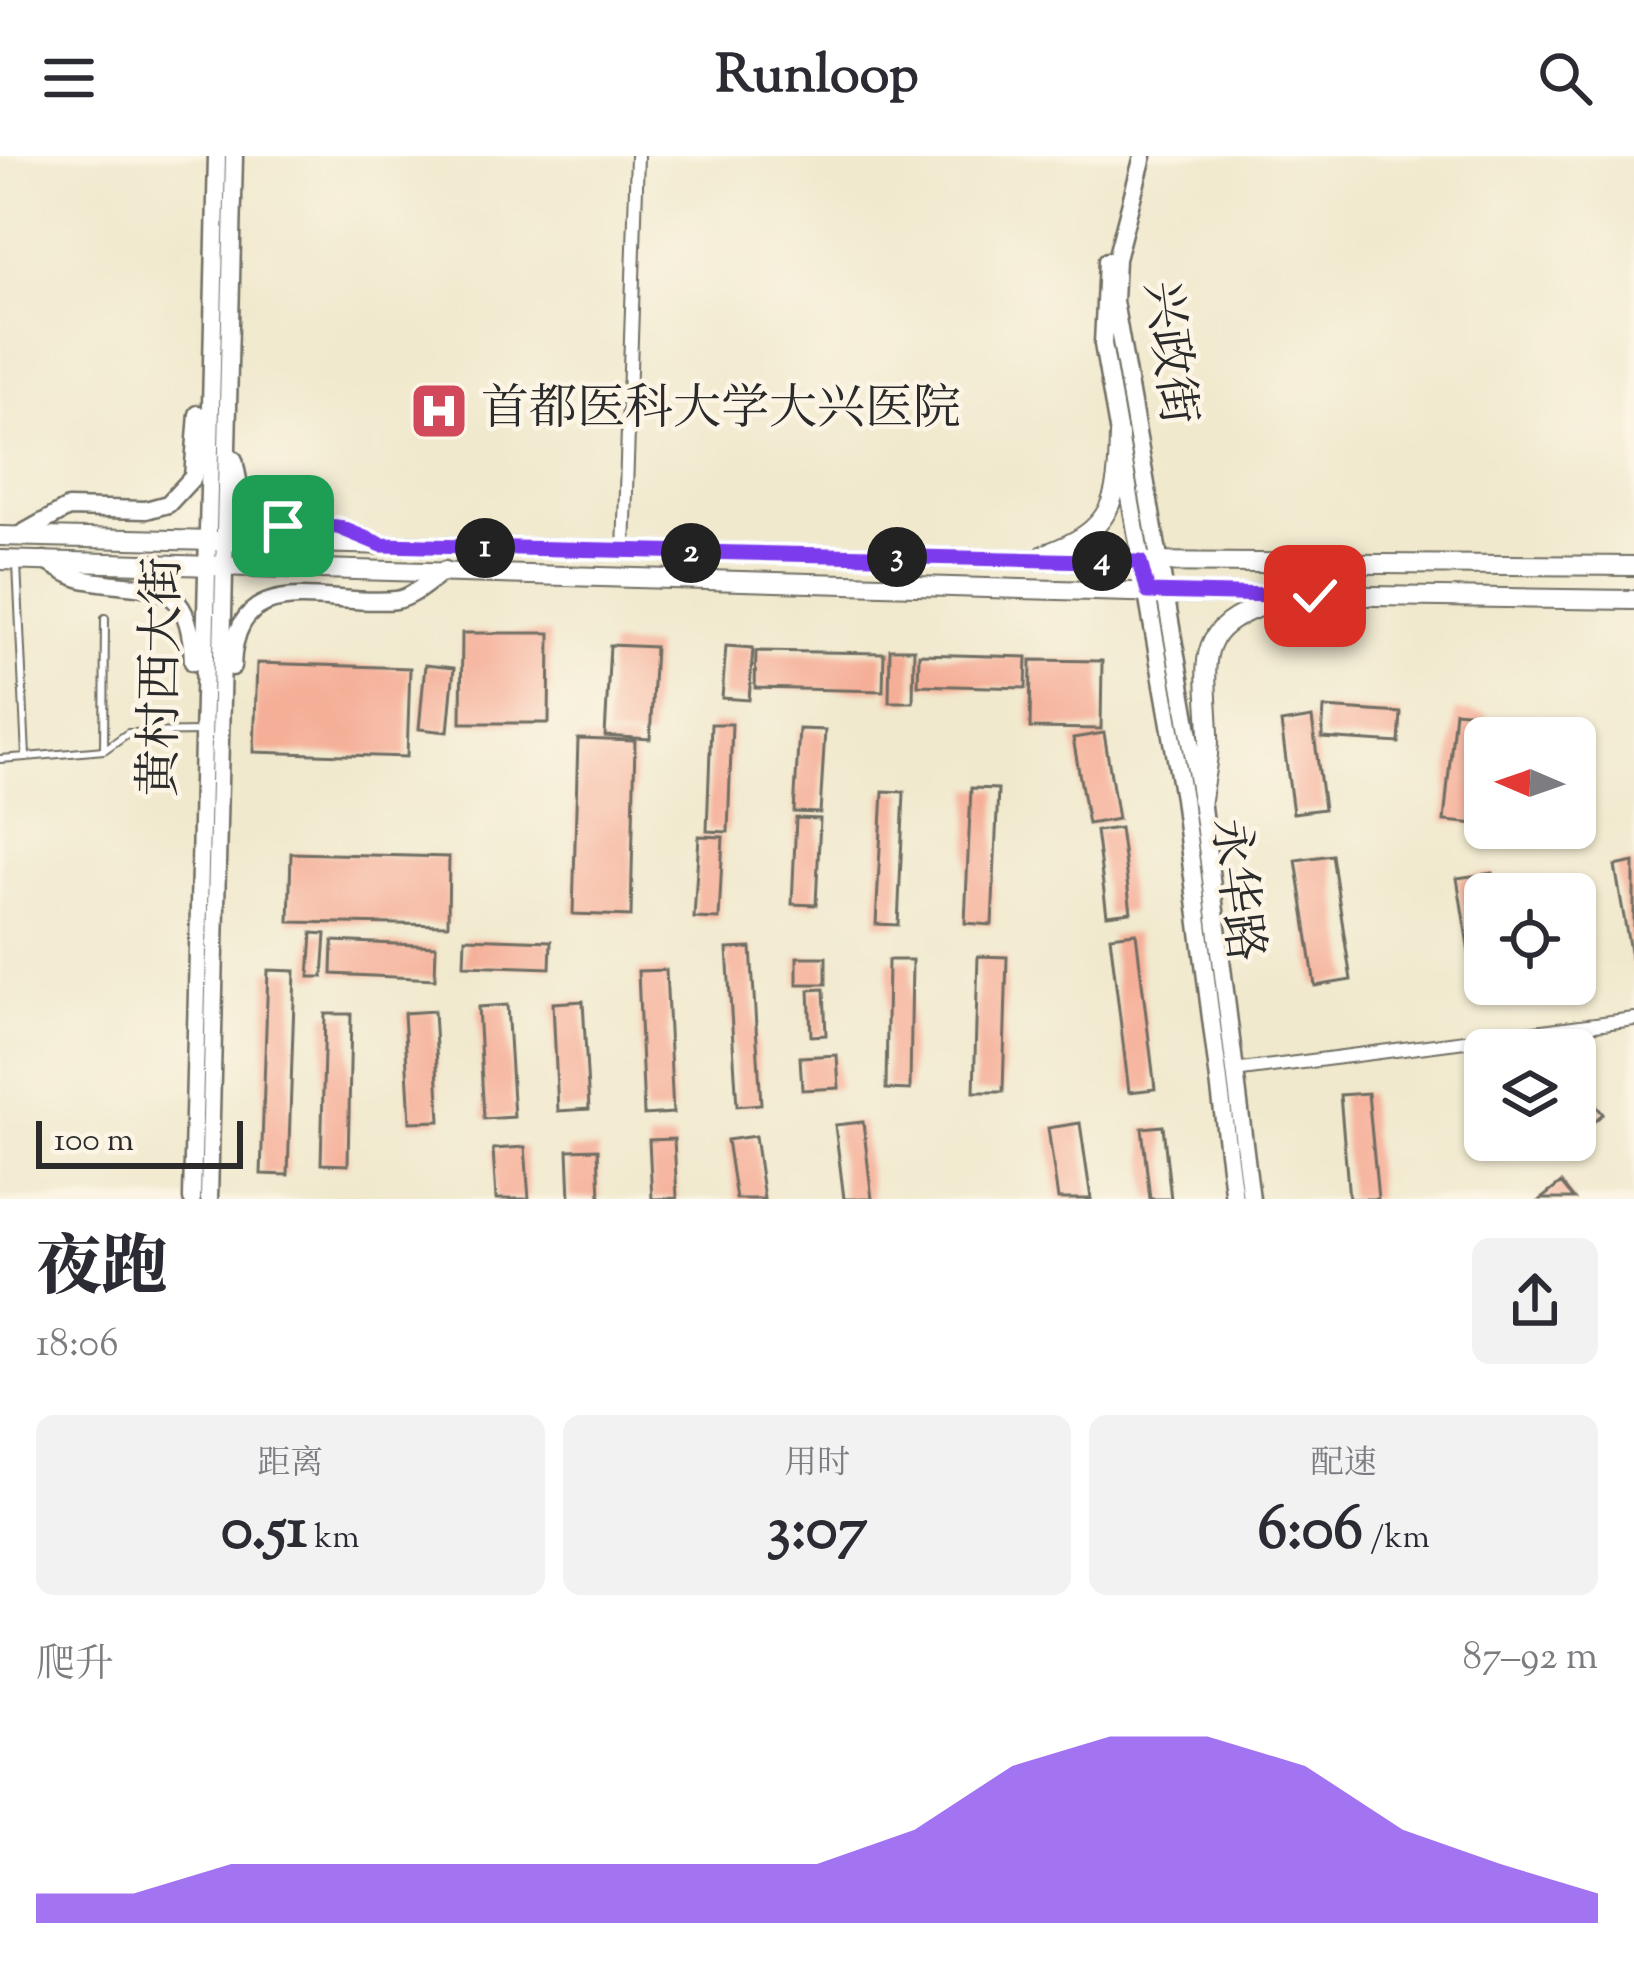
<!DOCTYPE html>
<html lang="zh">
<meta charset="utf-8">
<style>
:root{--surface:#fff;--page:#f2f2f3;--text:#2b2b33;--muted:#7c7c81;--accent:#7c3aed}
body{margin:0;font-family:"Sorts Mill Goudy","Noto Serif SC",serif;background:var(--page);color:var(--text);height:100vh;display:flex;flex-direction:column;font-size:45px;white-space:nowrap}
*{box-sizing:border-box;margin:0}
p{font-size:39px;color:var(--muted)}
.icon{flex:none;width:66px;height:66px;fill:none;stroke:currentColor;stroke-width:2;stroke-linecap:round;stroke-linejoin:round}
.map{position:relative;height:1043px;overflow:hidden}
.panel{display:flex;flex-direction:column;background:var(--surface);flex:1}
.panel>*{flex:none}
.needle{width:78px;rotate:272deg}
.controls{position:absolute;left:1464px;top:561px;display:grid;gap:24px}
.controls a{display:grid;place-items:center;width:132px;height:132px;border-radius:18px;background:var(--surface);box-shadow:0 3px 9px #0004;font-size:60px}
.scale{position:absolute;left:36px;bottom:30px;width:207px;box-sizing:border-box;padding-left:12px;border:6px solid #2b2b2b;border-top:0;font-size:33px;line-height:42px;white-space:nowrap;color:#2b2b2b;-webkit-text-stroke:9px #fcf5e5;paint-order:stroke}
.pin{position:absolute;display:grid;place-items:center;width:102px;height:102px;color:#fff;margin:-51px;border-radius:24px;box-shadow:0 6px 18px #0006}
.km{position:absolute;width:60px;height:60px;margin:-30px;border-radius:50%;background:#222;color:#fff;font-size:33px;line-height:60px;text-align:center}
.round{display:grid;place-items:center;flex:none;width:126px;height:126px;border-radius:18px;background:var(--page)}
.headline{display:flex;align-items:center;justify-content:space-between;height:204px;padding:0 36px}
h1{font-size:66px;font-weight:800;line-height:90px}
.figures{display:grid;grid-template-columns:repeat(3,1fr);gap:18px;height:204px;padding:12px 36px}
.figures div{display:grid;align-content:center;border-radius:18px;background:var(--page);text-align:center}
.figures b{font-size:60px;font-weight:800}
.figures small{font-size:33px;font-weight:400}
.figures p{font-size:33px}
.chart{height:336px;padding:24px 36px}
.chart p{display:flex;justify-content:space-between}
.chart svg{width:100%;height:216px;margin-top:12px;fill:var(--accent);opacity:.7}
header{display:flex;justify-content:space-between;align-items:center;height:156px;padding:0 36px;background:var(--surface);font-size:54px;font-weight:800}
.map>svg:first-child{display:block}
</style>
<header><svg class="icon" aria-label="menu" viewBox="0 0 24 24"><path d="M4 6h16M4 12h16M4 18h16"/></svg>Runloop<svg class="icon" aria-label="search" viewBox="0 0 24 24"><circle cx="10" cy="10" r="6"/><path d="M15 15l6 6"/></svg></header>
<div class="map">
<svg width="1634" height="1043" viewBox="0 0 1634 1043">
<rect width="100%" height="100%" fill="#fcf5e5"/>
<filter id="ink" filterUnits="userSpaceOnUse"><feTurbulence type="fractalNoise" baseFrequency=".00833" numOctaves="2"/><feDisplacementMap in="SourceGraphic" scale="24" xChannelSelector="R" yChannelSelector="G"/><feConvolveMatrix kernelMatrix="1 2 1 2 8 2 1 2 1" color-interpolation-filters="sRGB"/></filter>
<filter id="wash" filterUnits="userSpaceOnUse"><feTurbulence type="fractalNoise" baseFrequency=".004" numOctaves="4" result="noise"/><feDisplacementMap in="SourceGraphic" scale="48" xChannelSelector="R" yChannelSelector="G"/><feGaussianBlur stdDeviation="2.7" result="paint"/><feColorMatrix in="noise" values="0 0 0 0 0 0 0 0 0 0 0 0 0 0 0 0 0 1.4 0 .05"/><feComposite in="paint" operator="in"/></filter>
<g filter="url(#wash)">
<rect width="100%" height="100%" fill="#f0e9cd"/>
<g id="blocks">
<!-- building -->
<path fill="#f5ae97" d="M462,477H550L549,567H461Z
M610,489L655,491L650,583L605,580Z
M726,490L753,492L749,544L722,542Z
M890,493H914L913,546H889Z
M756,495L884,497L883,535L755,532Z
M919,498L1027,501L1026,532L918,529Z
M1031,504L1102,505L1101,573L1030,572Z
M257,507L410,512L407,601L254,596Z
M425,509L454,512L448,576L419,573Z
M1324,552L1401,557L1399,587L1322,582Z
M1455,555L1487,558L1477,668L1444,665Z
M1312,562L1324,653L1293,657L1281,567Z
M711,568H732L728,676L707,675Z
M799,573L825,574L820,657L794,656Z
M1104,577L1118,663L1088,668L1073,582Z
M578,583L635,585L631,760L573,758Z
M971,632L998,633L992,769L965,767Z
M883,635L904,636L898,769L876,768Z
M796,662L820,663L816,749L792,748Z
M1120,672L1131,756L1107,759L1096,675Z
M699,680L723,681L719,763L694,762Z
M291,697L449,701L448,769L289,766Z
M1332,699L1351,824L1315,830L1296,704Z
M1634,706V807H1632L1615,710Z
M1493,717L1496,738H1485V824L1474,826L1457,722Z
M312,777L326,778L323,821H309Z
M1136,777L1155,933L1129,936L1110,780Z
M465,782L551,785L550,812L464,809Z
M333,785L436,790L435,823L332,818Z
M751,792L761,948L737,950L727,793Z
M978,800L1007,801L1003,936H974Z
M797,801H826V828H797Z
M888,804H912L910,934L886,933Z
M268,814L295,815L288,1019L261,1018Z
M666,814L673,957L644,959L638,815Z
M824,833L826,879L811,880L809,834Z
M583,845L589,953L558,955L553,847Z
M507,849L514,961L484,963L478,851Z
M434,855L440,965L410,966L404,857Z
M325,858H351L348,1009L321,1008Z
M837,899L839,932L802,934L800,901Z
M1575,924L1603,958L1581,976L1575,968Z
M1368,937L1378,1043H1349L1340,939Z
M863,966L872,1043H844L835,969Z
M1080,967L1091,1043H1058L1048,972Z
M1163,970L1171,1043H1150L1142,972Z
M755,980L764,1043H736L727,984Z
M674,983L677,1042L652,1043L649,984Z
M525,991L529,1043H496L493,993Z
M598,993L600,1042L570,1043L568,994Z
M1561,1027L1574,1043H1541Z"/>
</g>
</g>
<g filter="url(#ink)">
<use href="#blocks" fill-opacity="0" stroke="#706e64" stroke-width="3"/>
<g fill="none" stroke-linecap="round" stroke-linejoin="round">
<!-- lane casing -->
<g stroke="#706e64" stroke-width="10">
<path id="lane" d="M104,594L105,462
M26,601L104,594L128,577L202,576
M0,603L26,601L17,408"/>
</g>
<!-- street casing -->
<g stroke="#706e64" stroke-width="16">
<path id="street" d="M624,396L637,0
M1234,915L1634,863"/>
</g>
<!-- secondary casing -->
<g stroke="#706e64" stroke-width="21">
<path id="secondary" d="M1143,0L1116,103L1114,145L1201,643L1251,1043
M1107,105L1103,188L1183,642L1234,1043
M234,304L239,329L268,366L337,371L375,386
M18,380L68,352L146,354L168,348L193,321L198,258
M44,404C57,411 72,422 87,424C153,436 190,418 193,506
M232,511C235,407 328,452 396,444C412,442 431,424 445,414
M192,1043L217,0
M209,1043L234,0"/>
</g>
<!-- primary casing -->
<g stroke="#706e64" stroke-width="22">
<path id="primary" d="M0,380L1140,406L1634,410
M1045,398C1113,374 1118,346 1119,279
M0,404L1166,437L1634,444
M1201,643C1204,622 1210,599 1209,578C1206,498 1191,471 1280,444"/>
</g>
<!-- lane -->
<use href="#lane" stroke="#fff" stroke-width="6"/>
<!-- street -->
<use href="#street" stroke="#fff" stroke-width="12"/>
<!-- secondary -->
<use href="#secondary" stroke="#fff" stroke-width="16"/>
<!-- primary -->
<use href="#primary" stroke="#fff" stroke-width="18"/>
</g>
</g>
<g fill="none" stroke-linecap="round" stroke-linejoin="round" filter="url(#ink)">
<!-- route casing -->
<g stroke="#fff" stroke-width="24">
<path id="route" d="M283,370L338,371L382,389L1140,406L1148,436L1315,440"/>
</g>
<!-- route -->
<use href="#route" stroke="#7c3aed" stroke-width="15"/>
</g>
<!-- icons -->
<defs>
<g id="hospital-square" transform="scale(3)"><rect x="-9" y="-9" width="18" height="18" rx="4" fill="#d1495b" stroke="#fcf5e5"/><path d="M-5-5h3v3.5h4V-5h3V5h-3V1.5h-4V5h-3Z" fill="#fff"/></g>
</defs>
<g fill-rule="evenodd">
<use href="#hospital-square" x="439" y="255"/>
</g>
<g text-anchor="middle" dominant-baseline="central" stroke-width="9" stroke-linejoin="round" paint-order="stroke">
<!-- street labels -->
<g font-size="48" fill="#2b2b2b" stroke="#fcf5e5">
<text transform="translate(1167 197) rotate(83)">兴政街</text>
<text transform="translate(164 521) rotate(-89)">黄村西大街</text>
<text transform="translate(1234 734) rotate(83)">永华路</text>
</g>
<!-- poi labels -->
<g font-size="48" fill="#2b2b2b" stroke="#fcf5e5" text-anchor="start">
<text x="481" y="255">首都医科大学大兴医院</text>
</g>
</g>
</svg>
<div class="controls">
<a><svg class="needle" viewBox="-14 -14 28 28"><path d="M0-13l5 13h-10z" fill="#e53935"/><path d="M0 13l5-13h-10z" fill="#7c7c81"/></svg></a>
<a><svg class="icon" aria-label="locate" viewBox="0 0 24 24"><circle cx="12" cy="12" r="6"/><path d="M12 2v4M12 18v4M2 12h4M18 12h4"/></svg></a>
<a><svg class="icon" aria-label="layers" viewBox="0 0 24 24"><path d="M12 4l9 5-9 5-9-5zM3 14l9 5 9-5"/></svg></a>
</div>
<div class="scale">100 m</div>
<div class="pin" style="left:283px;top:370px;background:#1e9e55"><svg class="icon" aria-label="arrive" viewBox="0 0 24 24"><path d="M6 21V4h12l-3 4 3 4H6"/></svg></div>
<div class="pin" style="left:1315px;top:440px;background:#d93025"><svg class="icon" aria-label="check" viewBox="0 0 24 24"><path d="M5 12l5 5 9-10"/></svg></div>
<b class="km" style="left:485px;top:392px">1</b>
<b class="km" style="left:691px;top:397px">2</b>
<b class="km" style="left:897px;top:401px">3</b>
<b class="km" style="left:1102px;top:405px">4</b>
</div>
<section class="panel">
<div class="headline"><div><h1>夜跑</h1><p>18:06</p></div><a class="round"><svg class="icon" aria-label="share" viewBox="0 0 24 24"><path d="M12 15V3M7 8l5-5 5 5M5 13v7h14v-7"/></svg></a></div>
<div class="figures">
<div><p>距离</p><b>0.51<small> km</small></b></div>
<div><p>用时</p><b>3:07</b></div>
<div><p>配速</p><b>6:06<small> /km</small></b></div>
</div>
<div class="chart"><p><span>爬升</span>87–92 m</p>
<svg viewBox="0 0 160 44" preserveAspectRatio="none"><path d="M0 44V38L10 38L20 32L30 32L40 32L50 32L60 32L70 32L80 32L90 25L100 12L110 6L120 6L130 12L140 25L150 32L160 38V44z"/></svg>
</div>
</section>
